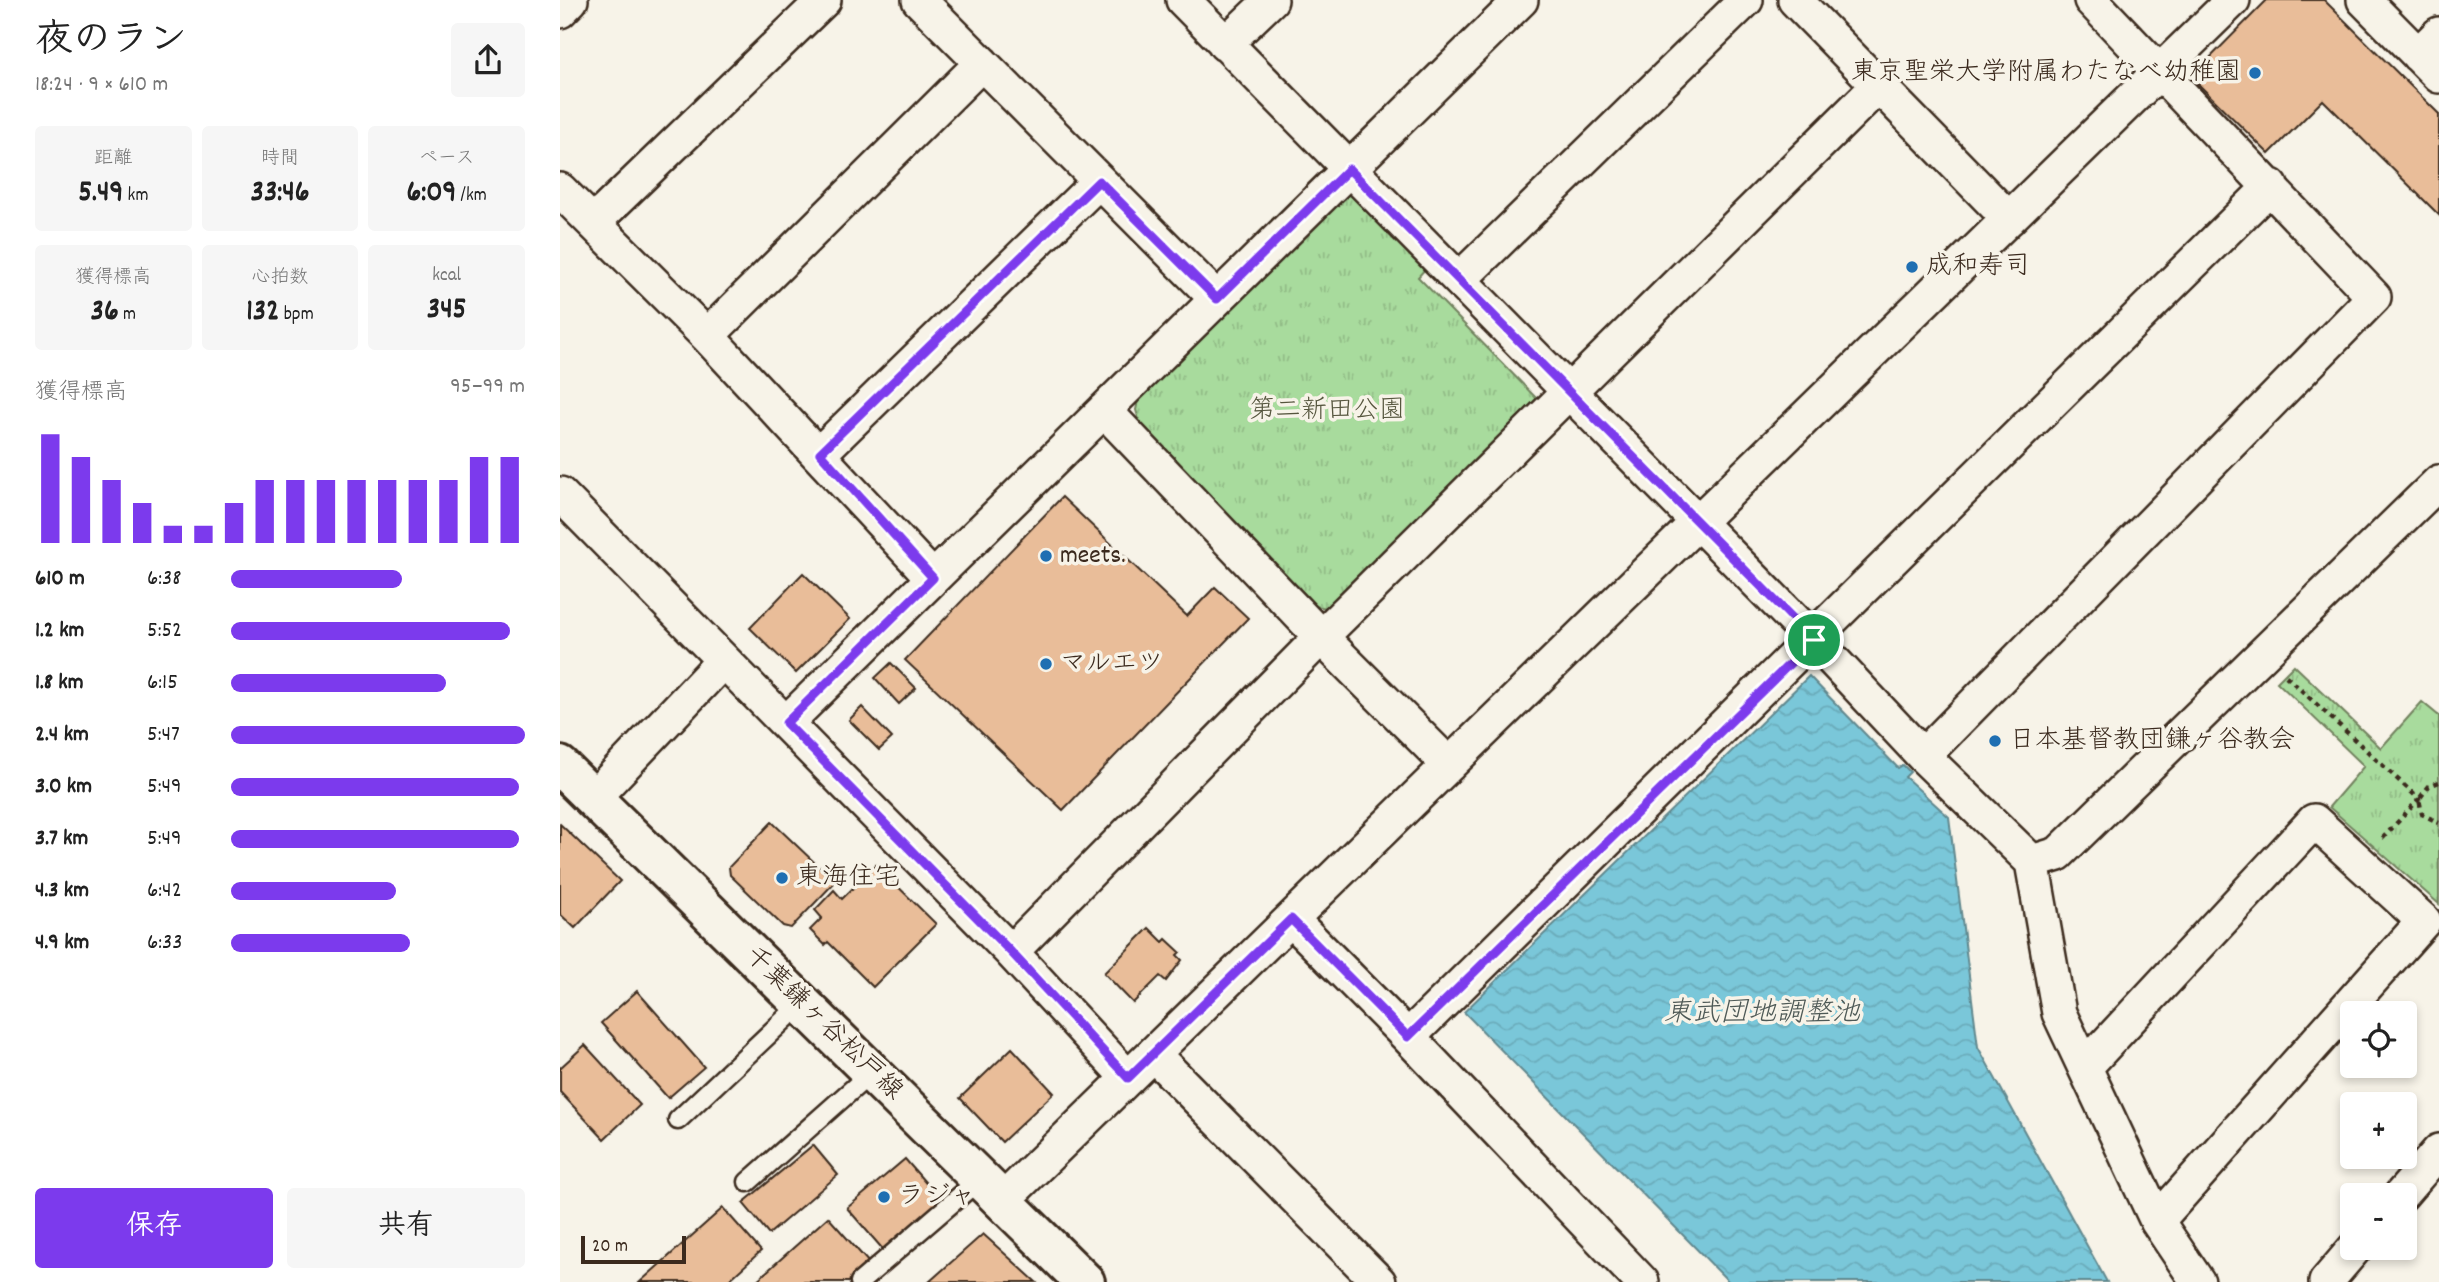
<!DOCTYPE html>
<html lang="ja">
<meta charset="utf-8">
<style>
:root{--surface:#fff;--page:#f6f6f6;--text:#222;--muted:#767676;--accent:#7c3aed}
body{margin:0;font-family:Dekko,"Klee One",sans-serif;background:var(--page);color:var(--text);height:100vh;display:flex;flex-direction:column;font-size:26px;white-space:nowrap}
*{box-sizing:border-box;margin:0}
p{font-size:23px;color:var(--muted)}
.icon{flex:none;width:38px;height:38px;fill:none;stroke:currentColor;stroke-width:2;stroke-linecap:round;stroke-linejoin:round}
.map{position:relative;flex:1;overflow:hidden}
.details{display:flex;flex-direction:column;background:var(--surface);width:560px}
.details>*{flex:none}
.buttons{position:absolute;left:1780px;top:1001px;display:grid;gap:14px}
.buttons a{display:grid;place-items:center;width:77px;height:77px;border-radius:7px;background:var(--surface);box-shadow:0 4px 10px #0003;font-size:35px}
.scale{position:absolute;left:21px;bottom:18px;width:105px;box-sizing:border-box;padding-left:7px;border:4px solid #3b2a1e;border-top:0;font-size:19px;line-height:24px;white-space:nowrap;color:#3b2a1e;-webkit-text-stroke:5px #f7f3e8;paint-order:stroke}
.pin{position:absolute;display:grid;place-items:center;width:60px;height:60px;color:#fff;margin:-30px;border:4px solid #fff;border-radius:50%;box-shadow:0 2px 7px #0007}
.round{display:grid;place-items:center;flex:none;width:74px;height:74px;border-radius:7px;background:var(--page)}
.head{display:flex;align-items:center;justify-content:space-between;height:119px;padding:0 35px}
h1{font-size:38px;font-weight:700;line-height:52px}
.stats{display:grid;grid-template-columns:repeat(3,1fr);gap:10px;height:119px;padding:7px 35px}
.stats div{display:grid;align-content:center;border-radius:7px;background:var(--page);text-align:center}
.stats b{font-size:30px;font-weight:700}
.stats small{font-size:19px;font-weight:400}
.stats p{font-size:19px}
.chart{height:196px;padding:14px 35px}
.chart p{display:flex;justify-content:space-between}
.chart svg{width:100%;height:126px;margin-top:7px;stroke:var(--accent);stroke-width:6}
.action{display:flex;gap:14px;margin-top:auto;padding:14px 35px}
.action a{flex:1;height:80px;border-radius:7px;background:var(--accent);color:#fff;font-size:28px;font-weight:700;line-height:80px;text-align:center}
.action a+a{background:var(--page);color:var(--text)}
ul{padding:0 35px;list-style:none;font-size:23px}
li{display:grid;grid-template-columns:112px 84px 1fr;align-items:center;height:52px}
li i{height:18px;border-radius:9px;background:var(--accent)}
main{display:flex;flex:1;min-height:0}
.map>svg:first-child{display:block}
</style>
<main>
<section class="details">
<div class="head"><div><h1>夜のラン</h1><p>18:24 · 9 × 610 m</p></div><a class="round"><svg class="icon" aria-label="share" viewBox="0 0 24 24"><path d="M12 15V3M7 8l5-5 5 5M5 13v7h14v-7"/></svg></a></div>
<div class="stats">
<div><p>距離</p><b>5.49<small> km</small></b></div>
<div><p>時間</p><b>33:46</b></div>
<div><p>ペース</p><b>6:09<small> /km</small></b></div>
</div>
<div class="stats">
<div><p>獲得標高</p><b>36<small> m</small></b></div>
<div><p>心拍数</p><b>132<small> bpm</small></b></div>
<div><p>kcal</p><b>345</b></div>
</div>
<div class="chart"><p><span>獲得標高</span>95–99 m</p>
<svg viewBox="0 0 160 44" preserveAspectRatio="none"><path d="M5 44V6M15 44V14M25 44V22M35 44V30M45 44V38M55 44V38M65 44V30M75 44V22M85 44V22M95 44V22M105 44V22M115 44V22M125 44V22M135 44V22M145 44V14M155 44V14"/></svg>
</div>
<ul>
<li><b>610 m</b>6:38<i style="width:58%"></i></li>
<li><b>1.2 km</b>5:52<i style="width:95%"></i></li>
<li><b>1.8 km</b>6:15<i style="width:73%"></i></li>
<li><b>2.4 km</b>5:47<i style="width:100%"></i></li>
<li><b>3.0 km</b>5:49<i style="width:98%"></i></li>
<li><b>3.7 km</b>5:49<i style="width:98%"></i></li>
<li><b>4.3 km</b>6:42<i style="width:56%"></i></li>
<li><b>4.9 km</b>6:33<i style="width:61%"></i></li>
</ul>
<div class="action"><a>保存</a><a>共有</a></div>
</section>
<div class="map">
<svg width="1879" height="1282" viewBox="0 0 1879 1282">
<defs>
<pattern id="park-tufts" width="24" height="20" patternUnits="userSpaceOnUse" patternTransform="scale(1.75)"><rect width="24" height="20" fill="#a8db9d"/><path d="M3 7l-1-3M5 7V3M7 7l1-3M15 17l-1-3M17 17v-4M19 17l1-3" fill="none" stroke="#92bc87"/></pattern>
<pattern id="water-waves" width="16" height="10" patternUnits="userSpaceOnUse" patternTransform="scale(1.75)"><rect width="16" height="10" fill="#7ac7d9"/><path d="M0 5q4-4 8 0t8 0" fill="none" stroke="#6aabba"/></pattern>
</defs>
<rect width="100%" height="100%" fill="#f7f3e8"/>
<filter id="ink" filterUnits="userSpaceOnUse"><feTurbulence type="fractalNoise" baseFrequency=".0143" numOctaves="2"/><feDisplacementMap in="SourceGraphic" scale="14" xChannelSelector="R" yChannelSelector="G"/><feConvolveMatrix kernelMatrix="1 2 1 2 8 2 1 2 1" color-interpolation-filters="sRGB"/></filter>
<g filter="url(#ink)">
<!-- park -->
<path fill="url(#park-tufts)" stroke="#72825e" stroke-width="2" d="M782,195H797L866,268L858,277L983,405L774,609L754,606L582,430L576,410L581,386Z
M1734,665L1821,748L1862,702L1879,716V904L1769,807L1804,766L1717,682Z"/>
<!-- water -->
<path fill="url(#water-waves)" stroke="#61888e" stroke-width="2" d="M1249,676L1338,768L1343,765L1350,772L1345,777L1389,817L1418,1047L1547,1282H1169L904,1012Z"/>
<!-- building -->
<path fill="#e9bd99" stroke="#3b2a1e" stroke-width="2" d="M1707,0H1764L1879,114V215L1763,100L1709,154L1631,77Z
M502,497L627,616L655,587L688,618L503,810L345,660Z
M243,573L290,619L236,673L190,628Z
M331,663L356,688L339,704L315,678Z
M302,707L332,738L319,750L289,720Z
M212,822L275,882L231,928L223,926L170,875L169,867Z
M0,824L60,881L15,928L0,914Z
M316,865L376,924L313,987L268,942L265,945L250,930L262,918L255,910L274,890L282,899Z
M589,928L603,942L606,939L620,952L617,955L622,960L606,981L600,976L573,1003L544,973Z
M77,991L144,1067L108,1098L41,1023Z
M25,1045L80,1105L44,1139L0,1092V1068Z
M452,1048L494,1093L442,1142L400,1098Z
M253,1145L278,1175L209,1234L183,1203Z
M345,1159L384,1204L327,1254L287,1208Z
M163,1208L201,1251L167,1282H80Z
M268,1217L310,1264L290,1282H195Z
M423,1234L476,1282H369Z"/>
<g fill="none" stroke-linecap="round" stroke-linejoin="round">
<!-- lane casing -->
<g stroke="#3b2a1e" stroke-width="23">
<path id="lane" d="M118,1120L242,1003
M188,1182L312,1072
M300,1282L421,1178"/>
</g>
<!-- street casing -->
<g stroke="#3b2a1e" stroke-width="38">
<path id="street" d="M359,0L657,299
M623,0L1254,640L1363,756L1472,862L1499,1013L1597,1221L1638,1282
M1235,0L1449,219
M1804,0L1879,76
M0,11L11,0
M665,44L711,0
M1858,55L1879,34
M0,190L147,336L373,578
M34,222L264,0
M900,279L1186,0
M147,336L422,63
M544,410L761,637L889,765
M260,453L539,181
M0,494L451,952L568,1078
M226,723L961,0
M1363,756L1814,297L1531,0
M32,799L163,661
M1472,862L1498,854L1879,482
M731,919L848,1037L1082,1282
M451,952L761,637L1318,86
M848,1037L1711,186
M593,1054L819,1282
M1525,1067L1754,821L1864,921L1597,1221
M1841,1195L1879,1151
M443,1200L1673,0
M1766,1282L1795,1248"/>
</g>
<!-- primary casing -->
<g stroke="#3b2a1e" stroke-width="44">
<path id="primary" d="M0,766L525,1282"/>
</g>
<!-- path -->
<path stroke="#3b2a1e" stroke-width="4.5" stroke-dasharray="5 5" stroke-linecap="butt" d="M1726,676L1859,799L1822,839
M1879,782L1869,786L1859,799L1862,814L1879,823"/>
<!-- lane -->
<use href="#lane" stroke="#f7f3e8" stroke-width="18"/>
<!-- street -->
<use href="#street" stroke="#f7f3e8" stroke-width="33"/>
<!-- primary -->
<use href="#primary" stroke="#f7f3e8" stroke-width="38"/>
</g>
</g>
<g fill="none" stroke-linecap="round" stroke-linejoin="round" filter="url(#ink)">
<!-- route casing -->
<g stroke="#fff" stroke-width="14">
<path id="route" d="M789,169L1254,640L848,1037L731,919L568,1078L451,952L226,723L373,578L260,453L539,181L657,299Z"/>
</g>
<!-- route -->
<use href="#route" stroke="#7c3aed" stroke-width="9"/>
</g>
<!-- markers -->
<g fill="#1f6fb2" stroke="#f7f3e8" stroke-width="2.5">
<circle cx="1695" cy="73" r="7"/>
<circle cx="1352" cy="267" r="7"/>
<circle cx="486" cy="556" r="7"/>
<circle cx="486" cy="664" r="7"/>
<circle cx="1435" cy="741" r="7"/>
<circle cx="222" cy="878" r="7"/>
<circle cx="324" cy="1197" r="7"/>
</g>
<g text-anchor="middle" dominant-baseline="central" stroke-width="7" stroke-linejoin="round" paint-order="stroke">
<!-- poi labels -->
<g font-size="26" fill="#3b2a1e" stroke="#f7f3e8" text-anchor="start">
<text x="1681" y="73" text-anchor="end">東京聖栄大学附属わたなべ幼稚園</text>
<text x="1366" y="267">成和寿司</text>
<text x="500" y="556">meets.</text>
<text x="500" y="664">マルエツ</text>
<text x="1449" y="741">日本基督教団鎌ヶ谷教会</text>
<text x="236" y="878">東海住宅</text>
<text x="338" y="1197">ラジャ</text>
</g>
<!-- park labels -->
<g font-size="26" fill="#56563e" stroke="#f7f3e8">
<text x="767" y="411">第二新田公園</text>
</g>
<!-- street labels -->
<g font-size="26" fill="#3b2a1e" stroke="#f7f3e8">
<text transform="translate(263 1024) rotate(44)">千葉鎌ヶ谷松戸線</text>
</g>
<!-- water labels -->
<g font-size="28" font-style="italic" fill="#4e5956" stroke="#f7f3e8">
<text x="1202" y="1015">東武団地調整池</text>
</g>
</g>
</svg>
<div class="buttons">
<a><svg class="icon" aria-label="locate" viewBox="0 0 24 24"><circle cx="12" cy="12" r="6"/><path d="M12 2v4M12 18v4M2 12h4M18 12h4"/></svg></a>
<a>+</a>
<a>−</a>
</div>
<div class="scale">20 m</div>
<div class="pin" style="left:1254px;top:640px;background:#1e9e55"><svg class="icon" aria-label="arrive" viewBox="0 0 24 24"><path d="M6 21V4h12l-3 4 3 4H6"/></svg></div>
</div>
</main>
